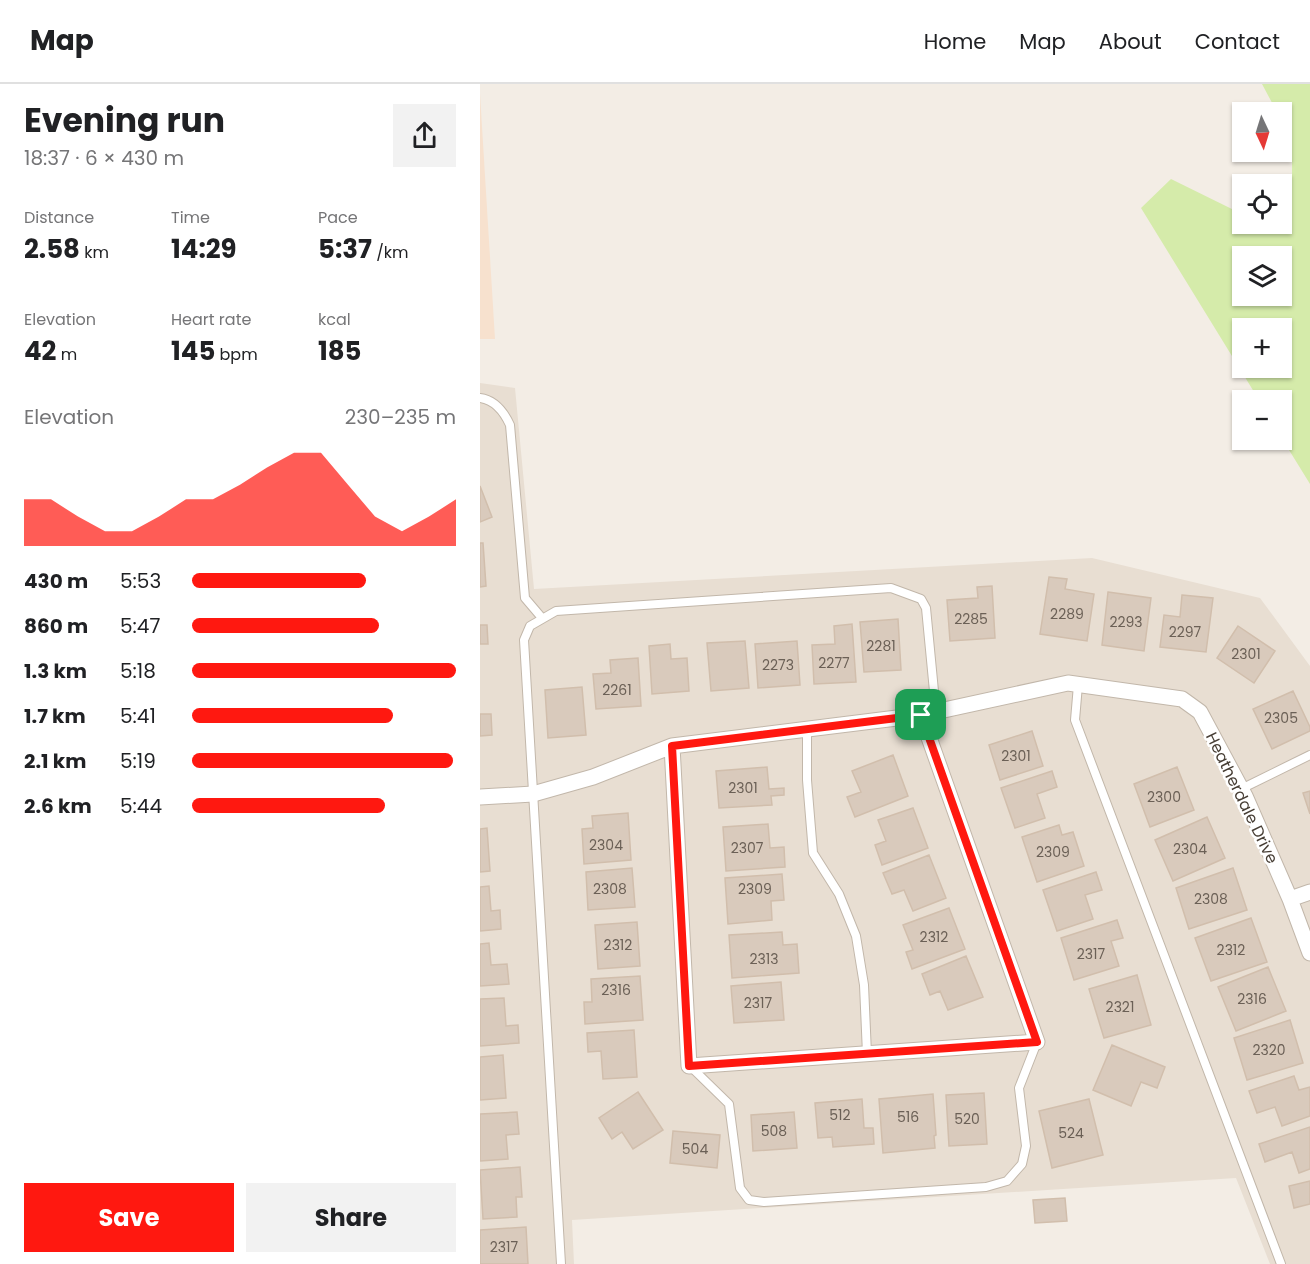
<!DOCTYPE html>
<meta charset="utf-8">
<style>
:root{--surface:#fff;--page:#f2f2f2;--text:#202124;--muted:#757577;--line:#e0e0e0;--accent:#ff1810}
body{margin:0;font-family:Poppins,sans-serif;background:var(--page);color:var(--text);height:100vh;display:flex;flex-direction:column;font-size:22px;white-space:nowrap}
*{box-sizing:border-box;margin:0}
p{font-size:20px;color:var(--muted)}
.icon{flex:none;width:33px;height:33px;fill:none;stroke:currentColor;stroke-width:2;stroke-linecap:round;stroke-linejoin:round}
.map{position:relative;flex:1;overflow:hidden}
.details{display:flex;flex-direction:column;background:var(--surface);width:480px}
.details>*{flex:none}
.needle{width:39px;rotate:176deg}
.tools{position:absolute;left:752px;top:18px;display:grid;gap:12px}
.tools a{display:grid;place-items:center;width:60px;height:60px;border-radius:0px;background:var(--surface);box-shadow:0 2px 4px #0004;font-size:30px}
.pin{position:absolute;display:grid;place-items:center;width:51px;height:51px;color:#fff;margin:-26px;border-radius:12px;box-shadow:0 3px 9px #0006}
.round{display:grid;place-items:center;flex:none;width:63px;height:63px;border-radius:0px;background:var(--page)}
.overview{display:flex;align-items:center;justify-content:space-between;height:102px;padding:0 24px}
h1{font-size:33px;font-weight:700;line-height:45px}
.metrics{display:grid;grid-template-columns:repeat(3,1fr);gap:9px;height:102px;padding:6px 24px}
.metrics div{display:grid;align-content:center}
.metrics b{font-size:26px;font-weight:700}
.metrics small{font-size:16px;font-weight:400}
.metrics p{font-size:16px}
.chart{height:168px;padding:12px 24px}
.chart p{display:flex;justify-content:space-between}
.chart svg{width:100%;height:108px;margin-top:6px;fill:var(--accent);opacity:.7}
.action{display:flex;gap:12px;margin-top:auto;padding:12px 24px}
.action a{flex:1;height:69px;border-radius:0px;background:var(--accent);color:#fff;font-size:24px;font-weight:700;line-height:69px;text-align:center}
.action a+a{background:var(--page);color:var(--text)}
ul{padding:0 24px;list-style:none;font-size:20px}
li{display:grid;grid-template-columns:96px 72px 1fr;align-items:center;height:45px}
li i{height:15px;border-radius:8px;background:var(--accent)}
header{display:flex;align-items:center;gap:36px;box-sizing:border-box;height:84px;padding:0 30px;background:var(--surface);border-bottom:2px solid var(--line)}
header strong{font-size:28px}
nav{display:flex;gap:33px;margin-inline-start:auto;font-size:21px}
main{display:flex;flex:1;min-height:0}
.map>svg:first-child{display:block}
</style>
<header>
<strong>Map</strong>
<nav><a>Home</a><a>Map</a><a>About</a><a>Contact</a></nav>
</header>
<main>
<section class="details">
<div class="overview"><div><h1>Evening run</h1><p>18:37 · 6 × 430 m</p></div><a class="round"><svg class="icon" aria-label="share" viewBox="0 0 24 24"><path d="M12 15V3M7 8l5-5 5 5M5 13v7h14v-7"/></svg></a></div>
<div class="metrics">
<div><p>Distance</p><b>2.58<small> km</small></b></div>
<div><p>Time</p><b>14:29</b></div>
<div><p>Pace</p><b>5:37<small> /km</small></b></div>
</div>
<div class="metrics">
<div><p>Elevation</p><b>42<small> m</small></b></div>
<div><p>Heart rate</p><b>145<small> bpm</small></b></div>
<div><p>kcal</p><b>185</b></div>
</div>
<div class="chart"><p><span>Elevation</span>230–235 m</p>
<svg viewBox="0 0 160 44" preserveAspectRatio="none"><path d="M0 44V25L10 25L20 32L30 38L40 38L50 32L60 25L70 25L80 19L90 12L100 6L110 6L120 19L130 32L140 38L150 32L160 25V44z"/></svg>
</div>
<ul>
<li><b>430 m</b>5:53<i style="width:66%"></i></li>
<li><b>860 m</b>5:47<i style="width:71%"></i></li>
<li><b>1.3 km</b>5:18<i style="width:100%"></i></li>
<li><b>1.7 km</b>5:41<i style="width:76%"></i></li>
<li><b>2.1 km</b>5:19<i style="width:99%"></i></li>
<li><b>2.6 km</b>5:44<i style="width:73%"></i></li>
</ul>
<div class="action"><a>Save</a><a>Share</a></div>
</section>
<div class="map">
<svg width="830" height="1180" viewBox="0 0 830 1180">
<rect width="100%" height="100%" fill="#f3ede5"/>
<!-- residential -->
<path fill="#e8ded2" d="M0,299L35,304L54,505L612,474L780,514L830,582V1180H790L756,1094L92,1136L94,1180H0Z"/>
<!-- commercial -->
<path fill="#f7e1ce" d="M0,10L15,255H0Z"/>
<!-- green -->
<path fill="#d5ebaa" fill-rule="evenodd" d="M782,0H830V400L801,353V316H779L661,124L691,95L756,127L762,129V140H801V118L812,101V59L801,37V28H797ZM762,172H801V212H762ZM762,244H801V284H762Z"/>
<!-- building -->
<path fill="#d9cabc" stroke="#d1beac" stroke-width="1.5" d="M0,402L12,433L0,438Z
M0,459H3L6,502L0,503Z
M569,493L587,495L585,505L614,510L607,557L560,550Z
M512,502L515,554L470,557L467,516L498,514L497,503Z
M628,508L671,514L664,567L622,561Z
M702,511L733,514L726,568L680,563L684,531L700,533Z
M418,535L421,586L384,588L380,538Z
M372,540L376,598L334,600L332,561L355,560L354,542Z
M0,541H7L8,560H0Z
M758,542L795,567L774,599L737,574Z
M265,557L269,604L231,607L227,559Z
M317,557L320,601L278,604L275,560Z
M190,560L191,575L207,574L209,607L172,610L169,562Z
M158,574L161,622L116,625L113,590L131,589L130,576Z
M102,603L106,651L68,654L65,606Z
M813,607L830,643V647L792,665L773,625Z
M0,630H11L12,651L0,652Z
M552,647L563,682L520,696L509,661Z
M413,671L428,712L375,733L367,713L381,708L372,687Z
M287,683L289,705L304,704V711L291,712L292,721L239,724L236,687Z
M697,683L714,726L670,743L654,700Z
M572,687L577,703L557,710L565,734L535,744L521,704Z
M830,707V730L823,709Z
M433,724L448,764L402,781L395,761L406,757L398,736Z
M148,729L151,776L104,780L102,745L113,744L112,732Z
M727,733L745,774L693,797L675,756Z
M288,740L290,764L304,763L305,783L246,787L243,743Z
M579,741L582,751L593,748L604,782L557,798L542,753Z
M7,744L10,787L0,788V745Z
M449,771L466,814L433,827L424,806L412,810L403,789Z
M152,784L155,823L108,826L106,788Z
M753,784L767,826L709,845L696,804Z
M616,788L622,806L605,811L613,835L577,847L563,806Z
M302,790L304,816L291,817L292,836L248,840L245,794Z
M9,802L11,827L20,826L21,845L0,847V803Z
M469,824L485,865L432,885L426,868L433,866L423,841Z
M771,834L787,878L731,897L715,854Z
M637,836L643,854L631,857L639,882L594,896L581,854Z
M157,838L160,882L118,885L115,841Z
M302,848L303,861L317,860L319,889L252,894L249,851Z
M9,859L11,881L27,880L29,900L0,902V860Z
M486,872L503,913L468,926L460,907L450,911L442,890Z
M788,883L806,927L756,947L738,903Z
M657,891L671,941L624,954L609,905Z
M160,892L163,936L105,940L104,918H112L111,895Z
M301,898L304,936L254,939L251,902Z
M24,914L26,942L38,941L39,959L0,962V915Z
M810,936L823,979L767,996L754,954Z
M154,946L157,993L123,995L121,967L108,968L107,949Z
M632,961L685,983L677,1004L661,998L651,1022L613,1006Z
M23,971L26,1014L0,1016V973Z
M814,992L819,1006L830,1003V1032L802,1042L795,1023L777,1029L769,1007Z
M158,1008L183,1046L153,1065L142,1048L132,1055L119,1034Z
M504,1009L507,1060L469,1062L466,1011Z
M453,1010L456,1051L454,1052L455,1064L403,1069L399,1015Z
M382,1015L384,1044H393L394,1060L353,1063L352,1053L338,1054L335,1019Z
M609,1015L623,1071L572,1084L559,1027Z
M37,1028L39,1050L26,1051L28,1075L0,1077V1030Z
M314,1028L317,1064L273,1067L271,1031Z
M830,1043V1085L819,1089L812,1068L785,1078L779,1060Z
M193,1047L240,1051L237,1084L190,1079Z
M40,1083L42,1113H36L37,1133L3,1135L0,1086Z
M830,1097V1120L814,1124L809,1102Z
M585,1114L587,1137L555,1139L553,1116Z
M46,1143L48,1180H0V1146Z"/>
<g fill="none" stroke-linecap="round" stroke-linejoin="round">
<!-- service casing -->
<g stroke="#c2b7aa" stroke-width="10">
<path id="service" d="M0,314C15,316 24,328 30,341L45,514L62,534
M598,601L595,636L801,1180
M327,645V696L333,769L359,810L376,852L384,901L387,970
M761,705L830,671
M210,982L249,1020L260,1104L269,1116L284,1118L506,1103L527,1097L542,1080L546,1062L539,1004L557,958
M81,1180L44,556L50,542L76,527L411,504L441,515L446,524L456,628"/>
</g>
<!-- minor casing -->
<g stroke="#c2b7aa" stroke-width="17">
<path id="minor" d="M192,662L209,982L557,958L441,631
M0,713L53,710L113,693L192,662L441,631L588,599L702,615L720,628L765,712L810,815L830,869
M810,815L830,808"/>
</g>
<!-- service -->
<use href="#service" stroke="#fff" stroke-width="8"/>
<!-- minor -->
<use href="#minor" stroke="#fff" stroke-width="15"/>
</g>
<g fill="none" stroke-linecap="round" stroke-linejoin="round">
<!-- route casing -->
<g stroke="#fff" stroke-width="12">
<path id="route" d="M441,631L557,958L209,982L192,662Z"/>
</g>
<!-- route -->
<use href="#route" stroke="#ff1810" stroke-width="8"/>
</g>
<g text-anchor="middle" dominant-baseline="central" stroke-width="5" stroke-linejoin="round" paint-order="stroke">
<!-- number labels -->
<g font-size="14" fill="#6b6056">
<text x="587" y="530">2289</text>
<text x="491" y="535">2285</text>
<text x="646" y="538">2293</text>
<text x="705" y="548">2297</text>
<text x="401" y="562">2281</text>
<text x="766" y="570">2301</text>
<text x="354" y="579">2277</text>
<text x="298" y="581">2273</text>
<text x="137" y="606">2261</text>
<text x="801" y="634">2305</text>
<text x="536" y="672">2301</text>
<text x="263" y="704">2301</text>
<text x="684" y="713">2300</text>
<text x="126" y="761">2304</text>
<text x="267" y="764">2307</text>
<text x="710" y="765">2304</text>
<text x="573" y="768">2309</text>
<text x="130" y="805">2308</text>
<text x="275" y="805">2309</text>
<text x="731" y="815">2308</text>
<text x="454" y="853">2312</text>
<text x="138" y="861">2312</text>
<text x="751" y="866">2312</text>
<text x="611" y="870">2317</text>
<text x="284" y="875">2313</text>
<text x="136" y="906">2316</text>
<text x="772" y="915">2316</text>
<text x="278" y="919">2317</text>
<text x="640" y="923">2321</text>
<text x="789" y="966">2320</text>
<text x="360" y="1031">512</text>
<text x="428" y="1033">516</text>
<text x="487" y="1035">520</text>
<text x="294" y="1047">508</text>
<text x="591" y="1049">524</text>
<text x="215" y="1065">504</text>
<text x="24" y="1163">2317</text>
</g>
<!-- street labels -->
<g font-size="16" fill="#463d34" stroke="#fff">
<text transform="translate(762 714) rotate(64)">Heatherdale Drive</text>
</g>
</g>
</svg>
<div class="tools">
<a><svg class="needle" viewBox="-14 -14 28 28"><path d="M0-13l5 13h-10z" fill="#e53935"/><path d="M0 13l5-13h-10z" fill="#757577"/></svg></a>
<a><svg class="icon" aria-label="locate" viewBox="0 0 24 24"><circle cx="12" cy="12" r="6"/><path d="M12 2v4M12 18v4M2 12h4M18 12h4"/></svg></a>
<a><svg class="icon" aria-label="layers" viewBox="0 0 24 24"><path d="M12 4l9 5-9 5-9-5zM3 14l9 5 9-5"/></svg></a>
<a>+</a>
<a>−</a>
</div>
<div class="pin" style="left:441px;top:631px;background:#1e9e55"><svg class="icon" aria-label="arrive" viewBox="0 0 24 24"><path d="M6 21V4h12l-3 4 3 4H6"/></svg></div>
</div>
</main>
